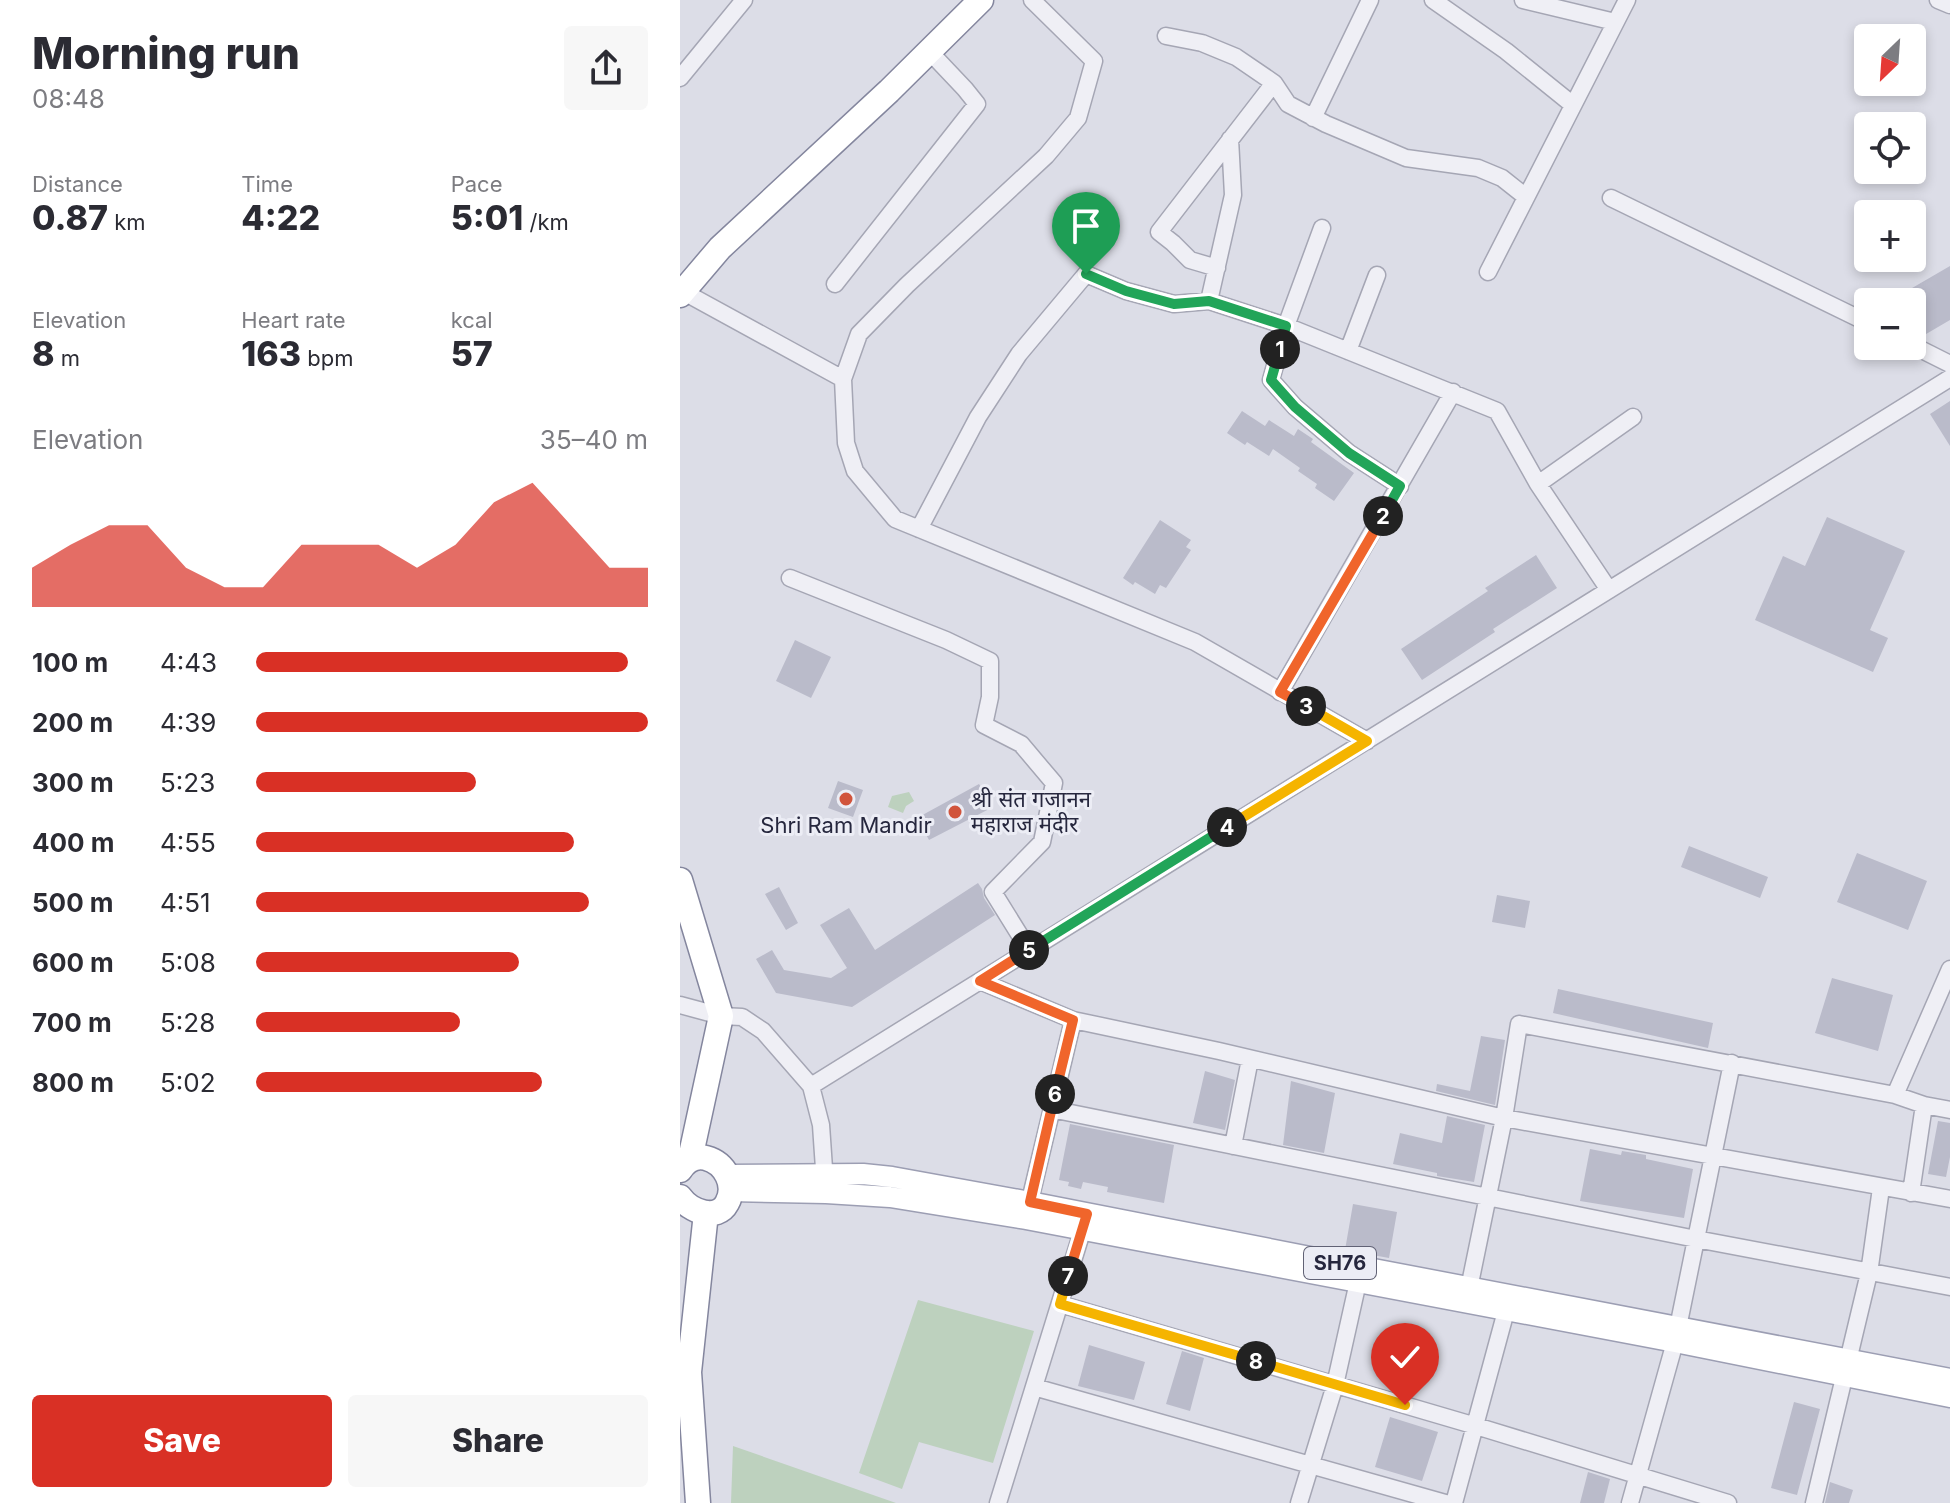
<!DOCTYPE html>
<meta charset="utf-8">
<style>
:root{--surface:#fff;--page:#f7f7f7;--text:#2b2b33;--muted:#7c7c81;--accent:#d93025}
body{margin:0;font-family:Inter,"Noto Sans Devanagari",sans-serif;background:var(--page);color:var(--text);height:100vh;display:flex;flex-direction:column;font-size:30px;white-space:nowrap}
*{box-sizing:border-box;margin:0}
p{font-size:26px;color:var(--muted)}
.icon{flex:none;width:44px;height:44px;fill:none;stroke:currentColor;stroke-width:2;stroke-linecap:round;stroke-linejoin:round}
.map{position:relative;flex:1;overflow:hidden}
.panel{display:flex;flex-direction:column;background:var(--surface);width:680px}
.panel>*{flex:none}
.needle{width:52px;rotate:205deg}
.fabs{position:absolute;left:1174px;top:24px;display:grid;gap:16px}
.fabs a{display:grid;place-items:center;width:72px;height:72px;border-radius:8px;background:var(--surface);box-shadow:0 4px 12px #0003;font-size:40px}
.pin{position:absolute;display:grid;place-items:center;width:68px;height:68px;color:#fff;margin:-82px -34px;border-radius:50% 50% 50% 0;rotate:-45deg;box-shadow:0 0 8px #0007}
.pin .icon{rotate:45deg}
.km{position:absolute;width:40px;height:40px;margin:-20px;border-radius:50%;background:#222;color:#fff;font-size:22px;line-height:40px;text-align:center}
.round{display:grid;place-items:center;flex:none;width:84px;height:84px;border-radius:8px;background:var(--page)}
.overview{display:flex;align-items:center;justify-content:space-between;height:136px;padding:0 32px}
h1{font-size:44px;font-weight:800;line-height:60px}
.stats{display:grid;grid-template-columns:repeat(3,1fr);gap:12px;height:136px;padding:8px 32px}
.stats div{display:grid;align-content:center}
.stats b{font-size:34px;font-weight:800}
.stats small{font-size:22px;font-weight:400}
.stats p{font-size:22px}
.chart{height:224px;padding:16px 32px}
.chart p{display:flex;justify-content:space-between}
.chart svg{width:100%;height:144px;margin-top:8px;fill:var(--accent);opacity:.7}
.action{display:flex;gap:16px;margin-top:auto;padding:16px 32px}
.action a{flex:1;height:92px;border-radius:8px;background:var(--accent);color:#fff;font-size:32px;font-weight:800;line-height:92px;text-align:center}
.action a+a{background:var(--page);color:var(--text)}
ul{padding:0 32px;list-style:none;font-size:26px}
li{display:grid;grid-template-columns:128px 96px 1fr;align-items:center;height:60px}
li i{height:20px;border-radius:10px;background:var(--accent)}
main{display:flex;flex:1;min-height:0}
.map>svg:first-child{display:block}
</style>
<main>
<section class="panel">
<div class="overview"><div><h1>Morning run</h1><p>08:48</p></div><a class="round"><svg class="icon" aria-label="share" viewBox="0 0 24 24"><path d="M12 15V3M7 8l5-5 5 5M5 13v7h14v-7"/></svg></a></div>
<div class="stats">
<div><p>Distance</p><b>0.87<small> km</small></b></div>
<div><p>Time</p><b>4:22</b></div>
<div><p>Pace</p><b>5:01<small> /km</small></b></div>
</div>
<div class="stats">
<div><p>Elevation</p><b>8<small> m</small></b></div>
<div><p>Heart rate</p><b>163<small> bpm</small></b></div>
<div><p>kcal</p><b>57</b></div>
</div>
<div class="chart"><p><span>Elevation</span>35–40 m</p>
<svg viewBox="0 0 160 44" preserveAspectRatio="none"><path d="M0 44V32L10 25L20 19L30 19L40 32L50 38L60 38L70 25L80 25L90 25L100 32L110 25L120 12L130 6L140 19L150 32L160 32V44z"/></svg>
</div>
<ul>
<li><b>100 m</b>4:43<i style="width:95%"></i></li>
<li><b>200 m</b>4:39<i style="width:100%"></i></li>
<li><b>300 m</b>5:23<i style="width:56%"></i></li>
<li><b>400 m</b>4:55<i style="width:81%"></i></li>
<li><b>500 m</b>4:51<i style="width:85%"></i></li>
<li><b>600 m</b>5:08<i style="width:67%"></i></li>
<li><b>700 m</b>5:28<i style="width:52%"></i></li>
<li><b>800 m</b>5:02<i style="width:73%"></i></li>
</ul>
<div class="action"><a>Save</a><a>Share</a></div>
</section>
<div class="map">
<svg width="1270" height="1503" viewBox="0 0 1270 1503">
<rect width="100%" height="100%" fill="#dcdde7"/>
<!-- green -->
<path fill="#bdd1be" d="M229,792L234,801L226,806L223,813L208,807L212,796Z
M238,1300L354,1331L313,1463L239,1442L222,1489L179,1473Z
M53,1446L216,1503H51Z"/>
<!-- building -->
<path fill="#babbca" d="M1270,266V320L1241,337L1232,334V302H1208Z
M1270,401V446L1250,414Z
M562,411L585,426L589,420L614,436L618,429L633,439L631,442L674,473L654,501L635,488L637,484L618,471L620,468L593,449L589,456L567,442L565,445L547,433Z
M1147,517L1225,551L1190,630L1208,638L1193,672L1075,620L1103,556L1125,566Z
M480,520L511,540L506,547L511,550L486,588L480,585L475,594L455,582L453,585L443,578Z
M856,555L877,588L813,629L815,632L742,680L721,649L808,591L805,588Z
M115,640L151,657L131,698L96,681Z
M158,781L183,790L173,817L148,808Z
M299,784L313,807L249,840L237,818Z
M1009,846L1088,877L1080,898L1001,867Z
M1177,853L1247,881L1228,930L1157,902Z
M298,883L302,889L304,898L315,915L172,1007L96,993L76,959L92,950L104,970L151,978L167,968L140,925L169,908L195,950Z
M99,887L118,923L106,930L85,894Z
M817,895L850,901L845,928L812,922Z
M1152,978L1213,995L1198,1051L1135,1033Z
M878,989L1033,1023L1028,1048L873,1013Z
M801,1036L825,1040L815,1105L756,1091L757,1084L790,1091Z
M525,1071L555,1080L545,1130L513,1123Z
M611,1081L655,1093L644,1153L603,1145Z
M767,1116L805,1125L794,1182L757,1176V1173L713,1164L720,1133L762,1143Z
M1258,1121L1270,1123V1157L1266,1177L1248,1174Z
M390,1124L494,1145L484,1203L427,1192L428,1187L403,1182L401,1189L388,1186L389,1182L379,1180Z
M910,1149L941,1155L942,1151L966,1155V1159L1013,1169L1004,1218L900,1201Z
M673,1204L717,1212L709,1258L665,1250Z
M409,1345L465,1362L454,1400L398,1386Z
M502,1351L524,1358L510,1411L486,1404Z
M1114,1402L1140,1409L1117,1495L1091,1488Z
M710,1417L758,1432L742,1481L695,1467Z
M908,1472L930,1479L924,1503H900Z
M1150,1482L1173,1490L1169,1503H1145Z"/>
<g fill="none" stroke-linecap="round" stroke-linejoin="round">
<!-- minor casing -->
<g stroke="#a5a6b4" stroke-width="19">
<path id="minor" d="M753,0L826,51L893,105
M843,0L935,22
M1258,0L1270,5
M486,36L522,43L556,57L594,83L608,104L646,124L726,158L798,168L822,178L846,197
M0,78L64,0
M633,118L690,0
M931,198L1188,323
M642,228L606,326L591,380L615,407L669,453L720,486
M537,268L510,260L493,243L479,232L594,83
M808,272L947,0
M155,284L297,104L285,89L249,51
M2,291L163,379L166,443L175,471L215,519L515,642L687,741
M529,301L553,195L550,139
M1232,345L1270,364
M668,351L697,275
M163,379L179,334L227,285L366,156L398,118L414,61L352,0
M858,484L953,417
M239,529L298,417L339,354L406,274L446,291L494,304L529,301L606,326L817,411L858,484L929,590
M110,578L266,640L310,661V697L304,725L341,744L374,783L362,842L313,892L349,950
M600,692L773,392
M300,981L393,1020L539,1051L824,1118L1270,1199
M0,1005L41,1016L62,1017L83,1031L131,1086L141,1125L145,1183
M131,1086L1270,378
M1215,1095L1270,969
M371,1109L1016,1239L1270,1287
M553,1146L570,1059
M1231,1193L1244,1105
M347,1213L393,1020
M787,1298L824,1118L839,1024L1215,1095L1244,1105L1270,1110
M380,1304L796,1426L1048,1503
M354,1387L765,1503
M318,1503L405,1222
M619,1503L655,1385L680,1273
M774,1503L826,1311
M950,1503L995,1342L1052,1063
M1134,1503L1189,1273L1201,1188"/>
</g>
<!-- major casing -->
<g stroke="#9c9eb3" stroke-width="23">
<path id="major" d="M48,1175L183,1174L212,1177L350,1202L625,1256L1270,1379
M50,1191L146,1193L210,1197L346,1219L995,1342L1270,1397"/>
</g>
<!-- highway casing -->
<g stroke="#84869e" stroke-width="27">
<path id="highway" d="M0,295L40,248L209,91L301,0
M0,880L41,1016L10,1159
M0,1170C6,1161 15,1155 26,1158C45,1163 57,1185 47,1203C37,1222 10,1211 0,1197
M18,1503L9,1372L26,1213"/>
</g>
<!-- minor -->
<use href="#minor" stroke="#efeff5" stroke-width="16"/>
<!-- major -->
<use href="#major" stroke="#fff" stroke-width="20"/>
<!-- highway -->
<use href="#highway" stroke="#fff" stroke-width="24"/>
</g>
<g fill="none" stroke-linecap="round" stroke-linejoin="round">
<!-- split-1 casing -->
<g stroke="#fff" stroke-width="16">
<path id="split-1" d="M406,274L446,291L494,304L529,301L606,326L600,349"/>
</g>
<!-- split-2 casing -->
<g stroke="#fff" stroke-width="16">
<path id="split-2" d="M600,349L591,380L615,407L669,453L720,486L703,516"/>
</g>
<!-- split-3 casing -->
<g stroke="#fff" stroke-width="16">
<path id="split-3" d="M626,706L600,692L703,516"/>
</g>
<!-- split-4 casing -->
<g stroke="#fff" stroke-width="16">
<path id="split-4" d="M547,827L687,741L626,706"/>
</g>
<!-- split-5 casing -->
<g stroke="#fff" stroke-width="16">
<path id="split-5" d="M349,950L547,827"/>
</g>
<!-- split-6 casing -->
<g stroke="#fff" stroke-width="16">
<path id="split-6" d="M349,950L300,981L393,1020L375,1094"/>
</g>
<!-- split-7 casing -->
<g stroke="#fff" stroke-width="16">
<path id="split-7" d="M375,1094L350,1202L407,1214L388,1276"/>
</g>
<!-- split-8 casing -->
<g stroke="#fff" stroke-width="16">
<path id="split-8" d="M388,1276L380,1304L576,1361"/>
</g>
<!-- split-9 casing -->
<g stroke="#fff" stroke-width="16">
<path id="split-9" d="M576,1361L725,1405"/>
</g>
<!-- split-1 -->
<use href="#split-1" stroke="#22a559" stroke-width="10"/>
<!-- split-2 -->
<use href="#split-2" stroke="#22a559" stroke-width="10"/>
<!-- split-3 -->
<use href="#split-3" stroke="#f0652b" stroke-width="10"/>
<!-- split-4 -->
<use href="#split-4" stroke="#f5b400" stroke-width="10"/>
<!-- split-5 -->
<use href="#split-5" stroke="#22a559" stroke-width="10"/>
<!-- split-6 -->
<use href="#split-6" stroke="#f0652b" stroke-width="10"/>
<!-- split-7 -->
<use href="#split-7" stroke="#f0652b" stroke-width="10"/>
<!-- split-8 -->
<use href="#split-8" stroke="#f5b400" stroke-width="10"/>
<!-- split-9 -->
<use href="#split-9" stroke="#f5b400" stroke-width="10"/>
</g>
<!-- markers -->
<g fill="#d1543c" stroke="#ecedf5" stroke-width="3">
<circle cx="166" cy="799" r="8"/>
<circle cx="275" cy="812" r="8"/>
</g>
<g text-anchor="middle" dominant-baseline="central" stroke-width="6" stroke-linejoin="round" paint-order="stroke">
<!-- shield labels -->
<rect fill="#ecedf5" stroke="#616275" stroke-width="2" x="624" y="1247" width="72" height="32" rx="6"/>
<g font-size="20" font-weight="bold" fill="#26273e">
<text x="660" y="1263">SH76</text>
</g>
<!-- poi labels -->
<g font-size="22" fill="#26273e" stroke="#ecedf5" text-anchor="start">
<text x="291" y="799">श्री संंत गजानन<tspan x="291" dy="25">महाराज मंदीर</tspan></text>
<text x="166" y="825" text-anchor="middle">Shri Ram Mandir</text>
</g>
</g>
</svg>
<div class="fabs">
<a><svg class="needle" viewBox="-14 -14 28 28"><path d="M0-13l5 13h-10z" fill="#e53935"/><path d="M0 13l5-13h-10z" fill="#7c7c81"/></svg></a>
<a><svg class="icon" aria-label="locate" viewBox="0 0 24 24"><circle cx="12" cy="12" r="6"/><path d="M12 2v4M12 18v4M2 12h4M18 12h4"/></svg></a>
<a>+</a>
<a>−</a>
</div>
<div class="pin" style="left:406px;top:274px;background:#1e9e55"><svg class="icon" aria-label="arrive" viewBox="0 0 24 24"><path d="M6 21V4h12l-3 4 3 4H6"/></svg></div>
<div class="pin" style="left:725px;top:1405px;background:#d93025"><svg class="icon" aria-label="check" viewBox="0 0 24 24"><path d="M5 12l5 5 9-10"/></svg></div>
<b class="km" style="left:600px;top:349px">1</b>
<b class="km" style="left:703px;top:516px">2</b>
<b class="km" style="left:626px;top:706px">3</b>
<b class="km" style="left:547px;top:827px">4</b>
<b class="km" style="left:349px;top:950px">5</b>
<b class="km" style="left:375px;top:1094px">6</b>
<b class="km" style="left:388px;top:1276px">7</b>
<b class="km" style="left:576px;top:1361px">8</b>
</div>
</main>
